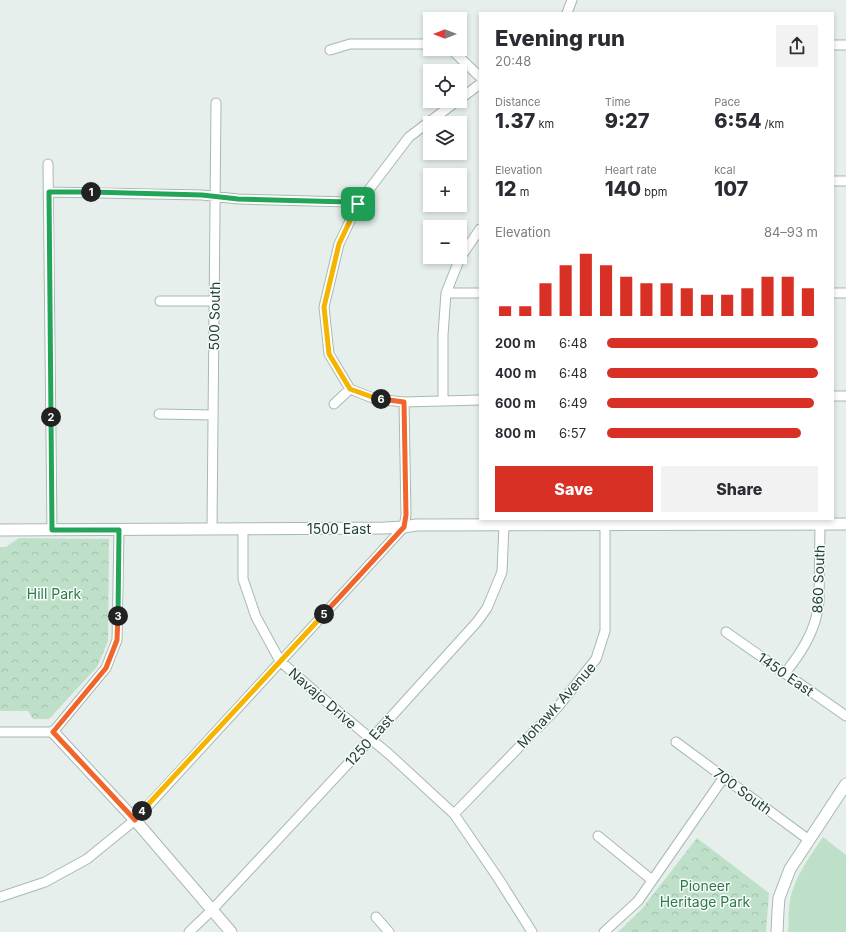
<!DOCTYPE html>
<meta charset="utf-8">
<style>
:root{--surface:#fff;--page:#f2f2f3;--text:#2b2b33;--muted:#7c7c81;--accent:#d93025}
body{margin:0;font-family:Inter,sans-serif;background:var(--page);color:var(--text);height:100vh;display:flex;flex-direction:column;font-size:15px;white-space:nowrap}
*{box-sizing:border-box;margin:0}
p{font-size:13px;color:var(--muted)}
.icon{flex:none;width:22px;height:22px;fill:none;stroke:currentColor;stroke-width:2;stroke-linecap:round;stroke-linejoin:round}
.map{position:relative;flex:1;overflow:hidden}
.sheet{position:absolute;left:479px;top:12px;width:355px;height:508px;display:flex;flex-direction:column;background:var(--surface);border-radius:0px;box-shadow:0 2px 6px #0003}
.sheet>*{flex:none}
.needle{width:26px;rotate:270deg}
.tools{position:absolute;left:423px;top:12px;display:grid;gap:8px}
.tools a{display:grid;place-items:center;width:44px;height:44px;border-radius:0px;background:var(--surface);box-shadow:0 2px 6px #0003;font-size:20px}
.pin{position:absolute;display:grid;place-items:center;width:34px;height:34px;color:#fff;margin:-17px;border-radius:8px;box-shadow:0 2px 6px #0006}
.km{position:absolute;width:20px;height:20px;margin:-10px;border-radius:50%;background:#222;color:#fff;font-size:11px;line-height:20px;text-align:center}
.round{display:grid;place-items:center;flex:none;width:42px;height:42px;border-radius:0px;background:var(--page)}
.overview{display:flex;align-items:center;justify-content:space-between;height:68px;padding:0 16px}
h1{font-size:22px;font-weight:800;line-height:30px}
.figures{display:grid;grid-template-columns:repeat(3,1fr);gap:6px;height:68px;padding:4px 16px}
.figures div{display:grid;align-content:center}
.figures b{font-size:20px;font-weight:800}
.figures small{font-size:11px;font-weight:400}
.figures p{font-size:11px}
.chart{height:112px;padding:8px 16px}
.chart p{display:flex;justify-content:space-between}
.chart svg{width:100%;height:72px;margin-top:4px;stroke:var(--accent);stroke-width:6}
.button{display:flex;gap:8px;margin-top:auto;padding:8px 16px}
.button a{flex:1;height:46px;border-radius:0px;background:var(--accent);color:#fff;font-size:16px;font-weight:800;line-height:46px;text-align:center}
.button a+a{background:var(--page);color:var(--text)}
ul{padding:0 16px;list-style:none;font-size:13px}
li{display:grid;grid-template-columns:64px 48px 1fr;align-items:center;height:30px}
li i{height:10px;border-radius:5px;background:var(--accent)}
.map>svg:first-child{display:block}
</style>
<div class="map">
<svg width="846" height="932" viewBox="0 0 846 932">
<defs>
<pattern id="park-crowns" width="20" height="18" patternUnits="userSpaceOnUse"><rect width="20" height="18" fill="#bfe0c8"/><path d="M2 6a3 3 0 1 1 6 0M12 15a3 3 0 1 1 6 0" fill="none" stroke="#a4c1ad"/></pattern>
</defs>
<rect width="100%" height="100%" fill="#e6efeb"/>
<!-- grass -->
<path fill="#bfe0c8" d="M823,837L846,855V932H788C789,924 788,915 789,907C792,880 808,859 823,837Z"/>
<!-- park -->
<path fill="url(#park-crowns)" d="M19,538L109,539L108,641L97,667L49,719H33L28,711H0V547H6Z
M697,838L769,893L766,932H618L641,910Z"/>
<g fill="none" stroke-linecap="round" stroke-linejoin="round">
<!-- minor casing -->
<g stroke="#a8b8b2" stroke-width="11">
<path id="minor" d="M567,13L572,0
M833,45H846
M448,49L453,51L480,77
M330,50L350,44H430
M460,99L480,84
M457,101L409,137L358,204L339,244L324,307L329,354L350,389L375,399L404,402L480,400
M48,164L52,530
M833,181H846
M49,192L202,195L238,199L349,202L358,204
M446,293H480
M833,293H846
M160,301H214
M833,396H846
M443,400V335L446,293L460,258L480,229
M334,404L350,389
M159,414L213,415
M212,528L216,103
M243,529V579L256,617L280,661L321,697L390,755L454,814L498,878L532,932
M726,632L846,716
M785,673C802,652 816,630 819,602L820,524
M0,732H53L106,668L117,640L119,530
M676,742L809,840
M454,814L557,708L596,659L605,631V525
M598,836L652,880
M0,897L45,882L87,859L135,820L404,527L406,515L404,402
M376,917L389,932
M189,932L212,910L371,739L477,622L487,608L502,572L504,525
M604,932L638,901L724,777"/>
</g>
<!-- tertiary casing -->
<g stroke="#a8b8b2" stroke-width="13">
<path id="tertiary" d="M0,530L385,528L404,527L416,525L846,524
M53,732L135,820L231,932
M777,932L778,911L779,898L790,869L846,784"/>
</g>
<!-- minor -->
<use href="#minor" stroke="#fff" stroke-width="9"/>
<!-- tertiary -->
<use href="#tertiary" stroke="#fff" stroke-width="11"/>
</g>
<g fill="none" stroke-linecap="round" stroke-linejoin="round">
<!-- split-1 casing -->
<g stroke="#fff" stroke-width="8">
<path id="split-1" d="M91,192L202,195L238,199L349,202L358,204"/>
</g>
<!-- split-2 casing -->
<g stroke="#fff" stroke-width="8">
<path id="split-2" d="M51,417L49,192H91"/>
</g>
<!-- split-3 casing -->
<g stroke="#fff" stroke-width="8">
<path id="split-3" d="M51,417L52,530H119L118,616"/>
</g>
<!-- split-4 casing -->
<g stroke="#fff" stroke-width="8">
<path id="split-4" d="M118,616L117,640L106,668L53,732L135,820L142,811"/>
</g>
<!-- split-5 casing -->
<g stroke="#fff" stroke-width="8">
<path id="split-5" d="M142,811L324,614"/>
</g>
<!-- split-6 casing -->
<g stroke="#fff" stroke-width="8">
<path id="split-6" d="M324,614L404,527L406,515L404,402L381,399"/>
</g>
<!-- split-7 casing -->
<g stroke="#fff" stroke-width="8">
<path id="split-7" d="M358,204L339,244L324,307L329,354L350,389L375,398L381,399"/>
</g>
<!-- split-1 -->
<use href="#split-1" stroke="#22a559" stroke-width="5"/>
<!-- split-2 -->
<use href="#split-2" stroke="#22a559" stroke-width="5"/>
<!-- split-3 -->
<use href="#split-3" stroke="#22a559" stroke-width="5"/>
<!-- split-4 -->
<use href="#split-4" stroke="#f0652b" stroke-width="5"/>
<!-- split-5 -->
<use href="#split-5" stroke="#f5b400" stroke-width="5"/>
<!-- split-6 -->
<use href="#split-6" stroke="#f0652b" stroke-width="5"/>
<!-- split-7 -->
<use href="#split-7" stroke="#f5b400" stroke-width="5"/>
</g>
<g text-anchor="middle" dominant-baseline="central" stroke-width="3" stroke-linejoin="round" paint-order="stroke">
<!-- street labels -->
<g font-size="14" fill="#24423a" stroke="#f7fbf9">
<text transform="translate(214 316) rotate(-89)">500 South</text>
<text x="339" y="528">1500 East</text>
<text transform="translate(818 579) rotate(-88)">860 South</text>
<text transform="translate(786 674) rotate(35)">1450 East</text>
<text transform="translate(323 698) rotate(41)">Navajo Drive</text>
<text transform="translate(556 705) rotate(-48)">Mohawk Avenue</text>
<text transform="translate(369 740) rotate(-48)">1250 East</text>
<text transform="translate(743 791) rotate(36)">700 South</text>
</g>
<!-- park labels -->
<g font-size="14" fill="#2d7a4b" stroke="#f7fbf9">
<text x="54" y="593">Hill Park</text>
<text x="705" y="885">Pioneer<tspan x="705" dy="16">Heritage Park</tspan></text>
</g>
</g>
</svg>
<div class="tools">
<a><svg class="needle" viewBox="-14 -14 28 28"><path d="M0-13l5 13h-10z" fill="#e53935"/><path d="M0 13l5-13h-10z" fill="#7c7c81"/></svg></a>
<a><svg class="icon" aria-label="locate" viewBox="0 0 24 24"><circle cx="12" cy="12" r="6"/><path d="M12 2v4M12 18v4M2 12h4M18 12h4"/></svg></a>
<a><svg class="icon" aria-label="layers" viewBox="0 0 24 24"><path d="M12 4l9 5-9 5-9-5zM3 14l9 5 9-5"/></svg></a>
<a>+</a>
<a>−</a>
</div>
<div class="pin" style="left:358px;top:204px;background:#1e9e55"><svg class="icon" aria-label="arrive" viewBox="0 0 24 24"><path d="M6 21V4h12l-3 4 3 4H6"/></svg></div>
<b class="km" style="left:91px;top:192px">1</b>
<b class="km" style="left:51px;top:417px">2</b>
<b class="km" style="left:118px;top:616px">3</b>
<b class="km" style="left:142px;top:811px">4</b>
<b class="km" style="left:324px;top:614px">5</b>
<b class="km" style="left:381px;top:399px">6</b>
<section class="sheet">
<div class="overview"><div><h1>Evening run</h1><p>20:48</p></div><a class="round"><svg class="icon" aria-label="share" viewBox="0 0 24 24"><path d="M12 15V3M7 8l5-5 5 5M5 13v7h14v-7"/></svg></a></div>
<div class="figures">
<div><p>Distance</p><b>1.37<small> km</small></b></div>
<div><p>Time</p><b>9:27</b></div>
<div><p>Pace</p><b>6:54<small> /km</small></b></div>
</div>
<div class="figures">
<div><p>Elevation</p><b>12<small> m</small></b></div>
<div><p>Heart rate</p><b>140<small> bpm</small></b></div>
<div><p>kcal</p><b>107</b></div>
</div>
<div class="chart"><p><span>Elevation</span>84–93 m</p>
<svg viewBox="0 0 160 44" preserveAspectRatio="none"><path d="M5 44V38M15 44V38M25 44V24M35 44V13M45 44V6M55 44V13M65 44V20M75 44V24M85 44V24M95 44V27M105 44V31M115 44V31M125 44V27M135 44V20M145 44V20M155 44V27"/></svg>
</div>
<ul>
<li><b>200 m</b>6:48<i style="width:100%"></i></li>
<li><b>400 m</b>6:48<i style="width:100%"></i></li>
<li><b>600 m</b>6:49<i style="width:98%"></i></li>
<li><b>800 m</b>6:57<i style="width:92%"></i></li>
</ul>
<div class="button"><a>Save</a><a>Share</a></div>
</section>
</div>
